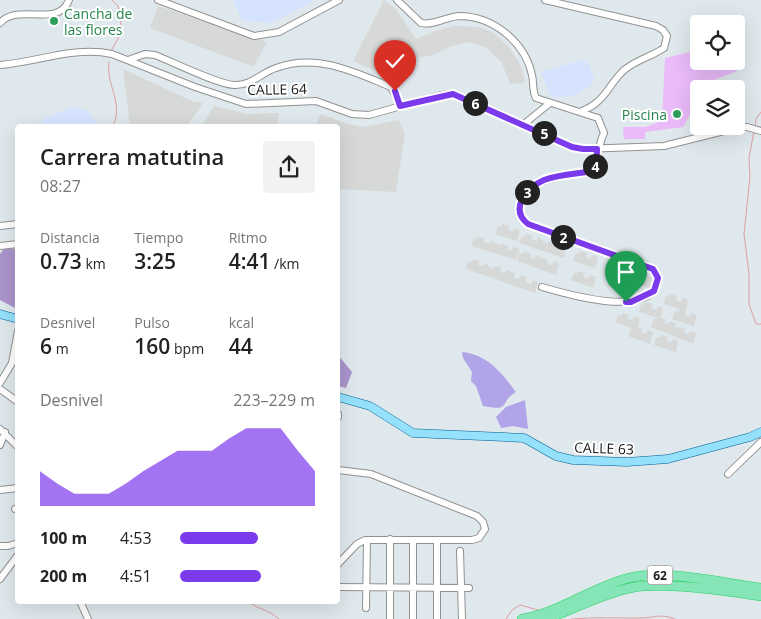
<!DOCTYPE html>
<html lang="es">
<meta charset="utf-8">
<style>
:root{--surface:#fff;--page:#f2f2f2;--text:#222;--muted:#767676;--accent:#7c3aed}
body{margin:0;font-family:"Open Sans",sans-serif;background:var(--page);color:var(--text);height:100vh;display:flex;flex-direction:column;font-size:19px;white-space:nowrap}
*{box-sizing:border-box;margin:0}
p{font-size:16px;color:var(--muted)}
.icon{flex:none;width:28px;height:28px;fill:none;stroke:currentColor;stroke-width:2;stroke-linecap:round;stroke-linejoin:round}
.map{position:relative;flex:1;overflow:hidden}
.sheet{position:absolute;left:15px;top:124px;width:325px;height:480px;display:flex;flex-direction:column;background:var(--surface);border-radius:5px;box-shadow:0 5px 20px #0002}
.sheet>*{flex:none}
.fabs{position:absolute;left:690px;top:15px;display:grid;gap:10px}
.fabs a{display:grid;place-items:center;width:55px;height:55px;border-radius:5px;background:var(--surface);box-shadow:0 5px 20px #0002;font-size:25px}
.pin{position:absolute;display:grid;place-items:center;width:42px;height:42px;color:#fff;margin:-51px -21px;border-radius:50% 50% 50% 0;rotate:-45deg;box-shadow:0 0 5px #0007}
.pin .icon{rotate:45deg}
.km{position:absolute;width:25px;height:25px;margin:-12px;border-radius:50%;background:#222;color:#fff;font-size:14px;line-height:25px;text-align:center}
.round{display:grid;place-items:center;flex:none;width:52px;height:52px;border-radius:5px;background:var(--page)}
.headline{display:flex;align-items:center;justify-content:space-between;height:85px;padding:0 25px}
h1{font-size:22px;font-weight:600;line-height:38px}
.figures{display:grid;grid-template-columns:repeat(3,1fr);gap:8px;height:85px;padding:5px 25px}
.figures div{display:grid;align-content:center}
.figures b{font-size:21px;font-weight:600}
.figures small{font-size:14px;font-weight:400}
.figures p{font-size:14px}
.chart{height:140px;padding:10px 25px}
.chart p{display:flex;justify-content:space-between}
.chart svg{width:100%;height:90px;margin-top:5px;fill:var(--accent);opacity:.7}
ul{padding:0 25px;list-style:none;font-size:16px}
li{display:grid;grid-template-columns:80px 60px 1fr;align-items:center;height:38px}
li i{height:12px;border-radius:6px;background:var(--accent)}
.map>svg:first-child{display:block}
</style>
<div class="map">
<svg width="761" height="619" viewBox="0 0 761 619">
<rect width="100%" height="100%" fill="#dfe8ec"/>
<!-- residential -->
<path fill="#d7d9d8" d="M384,0L396,9L416,39L435,31L454,26L479,27L494,33L510,48L522,68L525,83L510,84L502,63L485,47L470,42L452,46L431,56L419,57L403,83L353,61Z
M158,6L267,42L254,67L150,28Z
M123,69L194,102L203,103L187,126H130Z
M214,106L247,114L279,113L278,121L276,126H201Z
M321,114L348,124L364,127L399,120L405,134L396,192L338,189V126H315Z
M502,224L509,226L508,230L513,232L514,228L520,230L517,241L495,234L498,226L501,227Z
M526,234L533,236L532,239L537,241L538,237L547,244L549,241L556,243L555,247L559,249L561,245L566,247L564,258L519,243L522,236L525,237Z
M478,236L485,239L484,242L489,244L490,240L500,246L501,243L508,246L507,249L511,251L513,247L519,249L516,260L471,246L474,238L477,239Z
M524,251L531,254L530,258L534,259L536,255L541,257V260L542,258L548,260L547,263L552,265L554,261L559,263L556,275L517,261L519,253L523,254Z
M580,251L587,253L586,257L591,259L592,255L598,257L595,268L573,261L576,253L579,254Z
M473,259L480,261L478,265L483,266L485,263L493,269L495,266L502,268L500,272L505,273L507,270L512,272L515,274L514,278L519,279L520,275L526,277V282L531,284L533,280L538,282L535,293L466,269L468,261L472,262Z
M578,271L585,273L584,277L588,278L590,275L596,277L593,288L571,280L574,273L577,274Z
M637,272L644,274L643,278L647,279L649,276L655,278L652,289L633,283L631,293L609,286L611,278L615,279L616,276L623,278L622,282L626,284L632,274L636,275Z
M670,294L677,296L676,300L681,302L682,298L688,300L685,315L690,316L691,313L697,315L694,326L672,319L675,311L678,312L679,309L663,304L666,296L669,297Z
M646,302L653,304L651,308L656,310L658,306L663,308L661,318L666,319L664,323L669,324L671,321L676,323L675,330L678,327L685,329L684,333L688,334L690,331L696,333L693,344L651,327L654,319L658,318L639,312L641,304L644,305Z
M623,313L629,315L628,319L633,320L635,316L640,319L638,327L642,329L641,333L646,334L647,330L653,332L650,344L628,336L631,329H634L615,322L618,315L621,316Z
M661,335L668,337L667,341L671,342L673,339L678,341L676,352L654,345L656,337L659,338Z"/>
<!-- education -->
<path fill="#d6e3ff" d="M233,0H315L272,23L242,21Z
M582,60L589,64L594,79L592,85L574,96L551,97L541,72Z
M72,107L86,110L98,123V126H41L42,120Z"/>
<!-- grass -->
<path fill="#b1a4e8" d="M462,352C488,355 501,372 516,392C498,402 513,412 483,406L476,386L471,381L472,372L463,358Z
M525,400L528,429L513,426L501,428L496,417L506,407Z"/>
<!-- forest -->
<path fill="#aa94cc" d="M4,249H17V309L0,300V254Z
M338,355L352,372L346,388L338,386Z"/>
<!-- park -->
<path fill="#eabaf9" d="M699,50V61H733L737,71L709,82L705,89H699V99L683,127L645,132V139H624L623,127H645L662,121L665,58Z"/>
<g fill="none" stroke-linecap="round" stroke-linejoin="round">
<!-- stream -->
<path stroke="#db9fa4" stroke-width="1" d="M111,51L122,31L118,6L112,0
M109,62C106,87 124,102 113,126
M755,127L756,119L761,112
M754,131L749,158L750,176L744,234L749,274V304L756,324
M757,324H761
M247,601C259,610 266,608 279,619
M506,619L512,610L520,605L538,610
M571,619C594,617 617,618 640,618C655,618 660,613 675,619"/>
<!-- minor casing -->
<g stroke="#919191" stroke-width="8">
<path id="minor" d="M158,0L254,36L279,32L339,0
M397,0L421,23C432,26 446,17 459,16C493,16 525,42 532,75C534,83 532,91 536,98L598,118
M545,0L656,26L663,30L667,36L664,48C651,57 635,60 623,71C607,87 605,102 582,111
M0,23C18,2 58,29 69,0
M128,60L145,54L155,55C173,62 217,84 234,85C251,86 261,73 276,68C317,53 354,72 391,87L401,106
M0,65C38,62 74,46 112,54L195,87L246,104L316,101L352,114L369,115L441,95L453,94L571,147L583,149L664,146L740,127H747L761,131
M524,124L550,103
M0,226L18,224
M0,246L18,244
M542,287C566,294 642,317 656,286C659,278 655,271 648,266L528,224L520,215C514,180 563,176 587,172C600,164 597,146 604,133L598,118
M0,383L12,363L18,331
M0,389L18,402
M338,417V414
M0,429L18,447
M0,445L5,432
M338,470L371,474L477,516L483,522L485,529L479,538L472,540H365L357,544L338,564
M728,474L761,442
M0,490L18,488
M15,509H18
M437,540V619
M0,546H8L18,543
M460,551L462,619
M0,579L18,555
M338,587L469,588
M80,601L88,619
M366,608L367,540
M390,619V539
M413,619V540"/>
</g>
<!-- major casing -->
<g stroke="#005d91" stroke-width="9">
<path id="major" d="M0,314L18,319
M338,397L370,406L413,433L524,438L556,456L573,460L627,462L668,459L750,437L761,432"/>
</g>
<!-- highway casing -->
<g stroke="#23d460" stroke-width="10">
<path id="highway" d="M522,619C560,613 592,587 629,578C668,569 721,583 761,588
M546,619C574,609 601,594 630,588C662,581 727,591 761,596"/>
</g>
<!-- minor -->
<use href="#minor" stroke="#fff" stroke-width="6"/>
<!-- major -->
<use href="#major" stroke="#95e1fb" stroke-width="8"/>
<!-- highway -->
<use href="#highway" stroke="#86e5b6" stroke-width="9"/>
</g>
<g fill="none" stroke-linecap="round" stroke-linejoin="round">
<!-- route casing -->
<g stroke="#fff" stroke-width="10">
<path id="route" d="M395,91L400,106L453,94L572,147L583,149H597C597,160 596,166 587,172C573,174 557,175 544,180C526,188 509,209 528,224L653,269L658,278L654,291L631,302H626"/>
</g>
<!-- route -->
<use href="#route" stroke="#7c3aed" stroke-width="6"/>
</g>
<!-- markers -->
<g fill="#2e9e5b" stroke="#fff" stroke-width="2">
<circle cx="54" cy="21" r="5"/>
<circle cx="677" cy="114" r="5"/>
</g>
<g text-anchor="middle" dominant-baseline="central" stroke-width="4" stroke-linejoin="round" paint-order="stroke">
<!-- shield labels -->
<rect fill="#fff" stroke="#5f5f5f" stroke-width="1" x="647.5" y="565.5" width="25" height="19" rx="4"/>
<g font-size="12" font-weight="bold" fill="#1a1a1a">
<text x="660" y="575">62</text>
</g>
<!-- leisure labels -->
<g font-size="14" fill="#27864d" stroke="#fff" text-anchor="start">
<text x="64" y="13">Cancha de<tspan x="64" dy="16">las flores</tspan></text>
<text x="667" y="114" text-anchor="end">Piscina</text>
</g>
<!-- street labels -->
<g font-size="14" fill="#1a1a1a" stroke="#fff">
<text transform="translate(277 89) rotate(-1)">CALLE 64</text>
<text transform="translate(604 448) rotate(2)">CALLE 63</text>
</g>
</g>
</svg>
<div class="fabs">
<a><svg class="icon" aria-label="locate" viewBox="0 0 24 24"><circle cx="12" cy="12" r="6"/><path d="M12 2v4M12 18v4M2 12h4M18 12h4"/></svg></a>
<a><svg class="icon" aria-label="layers" viewBox="0 0 24 24"><path d="M12 4l9 5-9 5-9-5zM3 14l9 5 9-5"/></svg></a>
</div>
<div class="pin" style="left:626px;top:302px;background:#1e9e55"><svg class="icon" aria-label="arrive" viewBox="0 0 24 24"><path d="M6 21V4h12l-3 4 3 4H6"/></svg></div>
<div class="pin" style="left:395px;top:91px;background:#d93025"><svg class="icon" aria-label="check" viewBox="0 0 24 24"><path d="M5 12l5 5 9-10"/></svg></div>
<b class="km" style="left:563px;top:237px">2</b>
<b class="km" style="left:527px;top:192px">3</b>
<b class="km" style="left:595px;top:166px">4</b>
<b class="km" style="left:544px;top:133px">5</b>
<b class="km" style="left:475px;top:103px">6</b>
<section class="sheet">
<div class="headline"><div><h1>Carrera matutina</h1><p>08:27</p></div><a class="round"><svg class="icon" aria-label="share" viewBox="0 0 24 24"><path d="M12 15V3M7 8l5-5 5 5M5 13v7h14v-7"/></svg></a></div>
<div class="figures">
<div><p>Distancia</p><b>0.73<small> km</small></b></div>
<div><p>Tiempo</p><b>3:25</b></div>
<div><p>Ritmo</p><b>4:41<small> /km</small></b></div>
</div>
<div class="figures">
<div><p>Desnivel</p><b>6<small> m</small></b></div>
<div><p>Pulso</p><b>160<small> bpm</small></b></div>
<div><p>kcal</p><b>44</b></div>
</div>
<div class="chart"><p><span>Desnivel</span>223–229 m</p>
<svg viewBox="0 0 160 44" preserveAspectRatio="none"><path d="M0 44V27L10 33L20 38L30 38L40 38L50 33L60 27L70 22L80 17L90 17L100 17L110 11L120 6L130 6L140 6L150 17L160 27V44z"/></svg>
</div>
<ul>
<li><b>100 m</b>4:53<i style="width:58%"></i></li>
<li><b>200 m</b>4:51<i style="width:60%"></i></li>
</ul>
</section>
</div>
